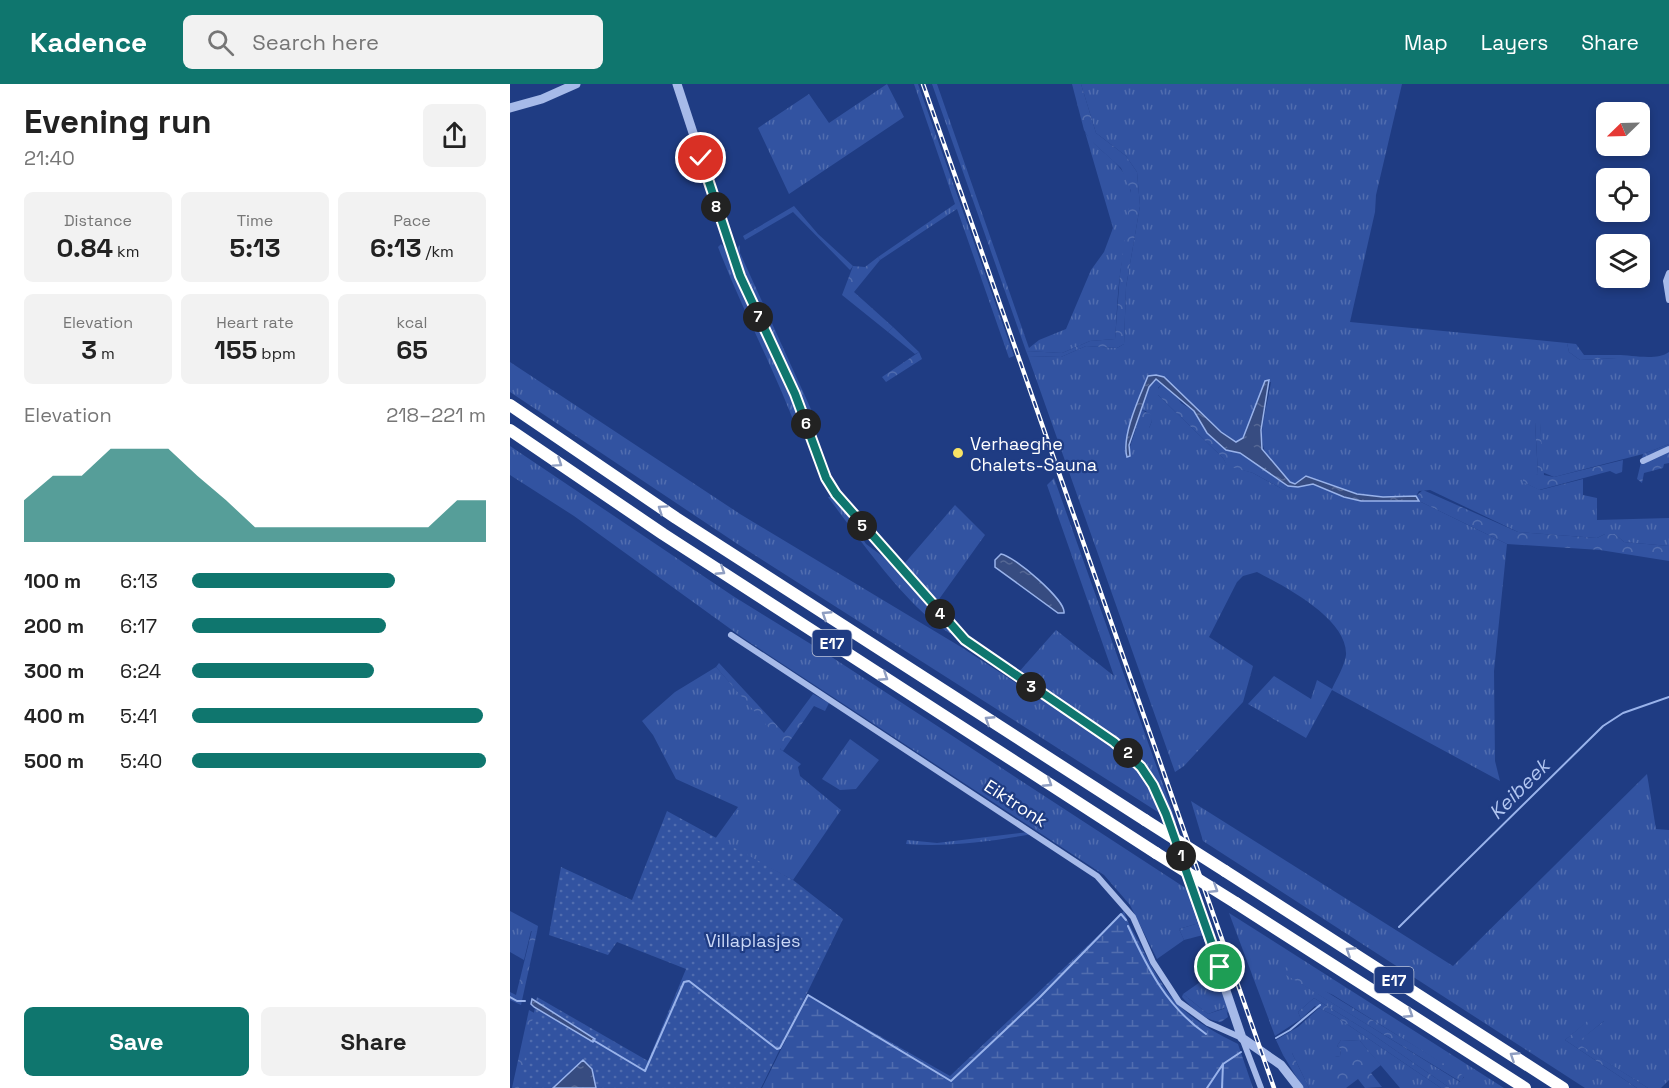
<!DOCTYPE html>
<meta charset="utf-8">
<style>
:root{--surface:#fff;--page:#f2f2f2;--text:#222;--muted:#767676;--accent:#0f766e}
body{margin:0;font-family:"Space Grotesk",sans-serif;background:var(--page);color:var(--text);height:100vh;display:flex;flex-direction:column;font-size:22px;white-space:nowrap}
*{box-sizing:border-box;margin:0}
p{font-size:20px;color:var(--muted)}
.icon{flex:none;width:33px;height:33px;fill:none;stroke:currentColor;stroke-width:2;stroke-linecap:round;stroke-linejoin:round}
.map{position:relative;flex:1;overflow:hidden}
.side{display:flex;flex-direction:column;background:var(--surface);width:510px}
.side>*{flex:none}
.needle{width:39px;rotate:247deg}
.tools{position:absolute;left:1086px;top:18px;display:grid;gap:12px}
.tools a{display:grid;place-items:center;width:54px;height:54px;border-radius:9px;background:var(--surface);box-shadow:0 3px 9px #0003;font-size:30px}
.pin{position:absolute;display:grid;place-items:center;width:51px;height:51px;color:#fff;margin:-26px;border:3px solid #fff;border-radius:50%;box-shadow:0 2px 6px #0007}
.km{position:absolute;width:30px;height:30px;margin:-15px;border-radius:50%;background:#222;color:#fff;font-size:16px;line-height:30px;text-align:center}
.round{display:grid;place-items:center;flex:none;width:63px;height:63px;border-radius:9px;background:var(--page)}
.summary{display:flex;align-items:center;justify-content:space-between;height:102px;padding:0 24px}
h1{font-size:33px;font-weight:700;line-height:45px}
.figures{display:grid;grid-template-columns:repeat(3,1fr);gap:9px;height:102px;padding:6px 24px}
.figures div{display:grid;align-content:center;border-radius:9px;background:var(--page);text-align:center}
.figures b{font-size:26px;font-weight:700}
.figures small{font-size:16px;font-weight:400}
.figures p{font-size:16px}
.chart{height:168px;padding:12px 24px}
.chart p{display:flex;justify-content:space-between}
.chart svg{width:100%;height:108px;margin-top:6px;fill:var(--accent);opacity:.7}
.primary-button{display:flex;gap:12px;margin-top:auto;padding:12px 24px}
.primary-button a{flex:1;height:69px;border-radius:9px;background:var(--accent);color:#fff;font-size:24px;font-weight:700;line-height:69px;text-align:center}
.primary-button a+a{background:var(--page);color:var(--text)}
ul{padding:0 24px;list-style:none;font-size:20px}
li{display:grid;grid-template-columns:96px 72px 1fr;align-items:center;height:45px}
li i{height:15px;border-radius:8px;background:var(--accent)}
header{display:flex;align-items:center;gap:36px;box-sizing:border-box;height:84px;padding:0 30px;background:var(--accent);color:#fff}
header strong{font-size:28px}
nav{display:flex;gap:33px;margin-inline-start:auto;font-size:21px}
.search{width:420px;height:54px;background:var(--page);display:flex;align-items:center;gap:15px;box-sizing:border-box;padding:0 21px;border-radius:9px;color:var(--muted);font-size:22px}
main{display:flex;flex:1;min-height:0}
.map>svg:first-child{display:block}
</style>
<header>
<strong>Kadence</strong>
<div class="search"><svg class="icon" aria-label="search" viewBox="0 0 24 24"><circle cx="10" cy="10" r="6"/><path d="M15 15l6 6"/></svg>Search here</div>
<nav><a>Map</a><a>Layers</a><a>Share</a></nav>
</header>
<main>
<section class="side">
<div class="summary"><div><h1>Evening run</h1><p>21:40</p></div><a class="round"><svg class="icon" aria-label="share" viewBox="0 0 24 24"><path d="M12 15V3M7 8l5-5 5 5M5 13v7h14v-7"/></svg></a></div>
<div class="figures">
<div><p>Distance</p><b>0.84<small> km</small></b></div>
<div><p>Time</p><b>5:13</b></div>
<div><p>Pace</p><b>6:13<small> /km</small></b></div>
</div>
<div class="figures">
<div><p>Elevation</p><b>3<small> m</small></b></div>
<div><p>Heart rate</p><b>155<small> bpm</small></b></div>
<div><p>kcal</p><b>65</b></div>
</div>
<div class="chart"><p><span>Elevation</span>218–221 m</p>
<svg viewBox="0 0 160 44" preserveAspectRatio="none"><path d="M0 44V27L10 17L20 17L30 6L40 6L50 6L60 17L70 27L80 38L90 38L100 38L110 38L120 38L130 38L140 38L150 27L160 27V44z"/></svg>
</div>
<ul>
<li><b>100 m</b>6:13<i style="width:69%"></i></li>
<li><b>200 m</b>6:17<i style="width:66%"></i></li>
<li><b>300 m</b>6:24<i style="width:62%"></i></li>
<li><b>400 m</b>5:41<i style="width:99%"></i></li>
<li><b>500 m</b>5:40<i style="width:100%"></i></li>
</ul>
<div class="primary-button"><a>Save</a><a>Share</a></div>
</section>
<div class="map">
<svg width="1159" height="1004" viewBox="0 0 1159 1004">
<defs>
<pattern id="grass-tufts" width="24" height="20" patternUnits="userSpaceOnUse" patternTransform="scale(1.5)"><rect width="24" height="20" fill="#3253a1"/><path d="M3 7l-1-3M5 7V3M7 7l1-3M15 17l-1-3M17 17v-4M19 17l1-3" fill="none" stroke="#516daf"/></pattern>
<pattern id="forest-crowns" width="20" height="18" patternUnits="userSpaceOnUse" patternTransform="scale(1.5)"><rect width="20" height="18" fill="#3253a1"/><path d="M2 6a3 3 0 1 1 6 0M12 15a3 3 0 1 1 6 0" fill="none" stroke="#516daf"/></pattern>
<pattern id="wetland-marsh" width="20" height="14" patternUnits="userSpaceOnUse" patternTransform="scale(1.5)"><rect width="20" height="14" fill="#3253a1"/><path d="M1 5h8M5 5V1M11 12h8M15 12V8" fill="none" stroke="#516daf"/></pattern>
<pattern id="park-dots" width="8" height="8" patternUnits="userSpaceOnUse" patternTransform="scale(1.5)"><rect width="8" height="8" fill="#3253a1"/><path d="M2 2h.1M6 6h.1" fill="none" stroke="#516daf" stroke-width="1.8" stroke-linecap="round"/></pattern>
<pattern id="water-ripples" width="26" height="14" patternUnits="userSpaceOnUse" patternTransform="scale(1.5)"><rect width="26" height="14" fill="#374c81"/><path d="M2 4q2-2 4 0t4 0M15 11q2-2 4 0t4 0" fill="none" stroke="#556794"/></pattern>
</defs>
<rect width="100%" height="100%" fill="#1f3c83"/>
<!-- grass -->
<path fill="url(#grass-tufts)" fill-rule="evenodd" d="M377,0L394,33L279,110L248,44L299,10L319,39Z
M404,0H408L504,272L499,274L447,125L370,176L368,173L445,120Z
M422,0H427L519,264L529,256L556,245L581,186L594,168L603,144L575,48C586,66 608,75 617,95C630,124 613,162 610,191C607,212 607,234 605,255L580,257L552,269L516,267Z
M571,0H892L866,111L865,128L840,238L1057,259L1059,268L1070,276L1107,274V271C1122,271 1147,277 1159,268V360L1133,370L1044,393L1032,388L1030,339H1025L1028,390L1013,398L1030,406L1073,395V411L1087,414V436L1159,434V462L1114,458L1105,450H1095L1087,454L1008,448L920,406L909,407L906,412C887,412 867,414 848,410C828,406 803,390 783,400C738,365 753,347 761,298H755L733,354L726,358L711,348L654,293L638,292L616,358L619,366L626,344H639L642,337L636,327L631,326L639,303L645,295L652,300L648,304V311L713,374L717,381L743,389L774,406L780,400L788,403L799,399L834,413L851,417H909L997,460L984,587L985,677L990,697L822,606L796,654L738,620L764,592L801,615L807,596L822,605C826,596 835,581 836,571C838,535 774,502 747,488L733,492L727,498L699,553L743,582L733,618L674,682L665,688L518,272L551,273L576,262L607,264L614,260L616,203L630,122L627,88L616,72L586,49Z
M284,122L308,150L343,182L340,186L283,128L235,156L233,152Z
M211,160L217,166L241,228L292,339L293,349L290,354C266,288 233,228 208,163Z
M230,161V169L305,334L302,336L245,218L224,167Z
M383,243L409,268L405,270L378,248Z
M0,278L230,430L451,563L603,662L627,685L641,707L651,730L229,461L0,308Z
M0,362L223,512L317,570L677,805L689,839L669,845L674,856L647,875L620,821L594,791L233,554L64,432L0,391Z
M544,394L667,740L663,737C637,661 572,630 508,589L546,546L604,592L537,401Z
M318,413H322L338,432L356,460L379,477L445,552C402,531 348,453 318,413Z
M445,421L475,451L427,518L394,480Z
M206,583L274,660L270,665L291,680L288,683L290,692L331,726L283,796L205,755L228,723L166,695L143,651L132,637L165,608Z
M340,655L369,676L346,705L330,706L312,695Z
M1137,690L1146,745L1159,746V996L1151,1004H1138L1066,959L1094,937L1088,929L1055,956L1127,1004H1075L693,757L681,717L943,882Z
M518,748L522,750C479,758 439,763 396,760L397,756L427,759Z
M0,827L28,842L27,848L21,847L14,876L0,868Z
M719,829L994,1004H940L859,948L804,914L788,928L791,935L765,952ZM774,889L823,911L954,993L950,998Z
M693,896L696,901L710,896L719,930L714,924L698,930L673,910Z
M809,924L825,932L931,1004H890L850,957L831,956L827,962L831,965L830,972L825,973V1004H799L782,969L773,971L766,956L788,943Z"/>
<!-- forest -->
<path fill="url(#forest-crowns)" d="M562,0H571L586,49L616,72L627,88L630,122L616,203L614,260L607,264L576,262L551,273L518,272L516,267L552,269L580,257L605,255L610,190L621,107L611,84L580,56L574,46Z
M368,173L370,176L344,208L383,243L378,248L332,211L343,182L355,183Z
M1057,259L1066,260L1074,271H1107V274L1070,276L1059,268Z
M409,268L412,275L376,298L372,293Z
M652,300L665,309L671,319L684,327L697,349L716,366L730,369L770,394L778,404L774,406L743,389L717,382L713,374L648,311L646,307Z
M631,326L640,330L642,337L639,344H626Z
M1025,338L1030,339L1034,391L1044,393L1113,376L1112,388L1106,390L1100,387L1029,406L1013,398V394L1028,390Z
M1159,360V379L1154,380L1153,384L1134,389L1132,399L1127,395L1133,370Z
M913,406L1008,448L1087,454L1095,450H1105L1114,458L1159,462V477L1090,466L997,460L909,417L906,412Z
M209,579L274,649L303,610L319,619L315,627L304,622L273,667L270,665L273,660L206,583Z
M689,839L693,851L674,856L669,845Z
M22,846L27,848L11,921L0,916V908L6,911Z
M776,883L954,992L951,998L773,889Z
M673,910L698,930L716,924L718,933L711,938C695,937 682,924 672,913Z
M804,914L859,948L940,1004H931L825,932L805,922L791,935L788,928Z
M19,926L26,930L13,1004H2Z
M1088,928L1095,936L1067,959L1138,1004H1127L1055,956Z
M831,956L850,957L871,981L861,989L872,1003L855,1004L848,995L836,1004H825V973L830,972L831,965L827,962Z
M776,969H782L799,1004H793L773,971Z"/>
<!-- wetland -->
<path fill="url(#wetland-marsh)" d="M614,827C618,841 626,851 632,864C659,918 674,933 728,960L743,1004H252L298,911L440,992Z"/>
<!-- park -->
<path fill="url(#park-dots)" d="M157,727L283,796L333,835L251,1004H9L27,913L138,977L176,885L107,858L98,871L39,851L51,783L122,816Z"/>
<!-- water -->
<path fill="url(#water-ripples)" stroke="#99b3eb" stroke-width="1.5" d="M646,291L654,293L711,348L726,358L733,354L755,297L759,296L751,346L752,365L780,398L785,400L796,392L847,410L873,413L906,412L909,417H851L834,413L803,400L788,403L778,402L730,369L716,366L697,349L684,327L646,295L639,303L619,361L620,372L617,373C611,352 630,312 638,292Z
M491,470C504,472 556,516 554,529H548L485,483V476Z
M22,915L85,955L83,958L24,923L21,920Z
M73,976L82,985L86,1004H43Z"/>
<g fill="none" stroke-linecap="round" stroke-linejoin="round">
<!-- stream -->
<path stroke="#99b3eb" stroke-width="2" d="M618,842C638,885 657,923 696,950
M889,843L1093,642L1113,629L1159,613
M0,913L7,917H15
M766,954L780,946L810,921
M83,956L135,987L174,898L179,897L267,965L270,964L298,911L441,997L529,914L611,830L616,836
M697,1004L713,980
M712,1004L713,980L731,968"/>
<!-- minor -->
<path stroke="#a6bae9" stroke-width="6" d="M1159,189L1156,197L1159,216
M1133,377L1159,365
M221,551L587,792L623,833L643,878L669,918L698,939L732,954L751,1004"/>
<!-- tertiary -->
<path stroke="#a6bae9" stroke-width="9" d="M167,0L230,192L285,310L316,394L325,410L455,556L618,669L643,701L656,730L732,954L771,981L789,1004
M0,24L32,15L66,0"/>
<!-- motorway -->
<path stroke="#fff" stroke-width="12" d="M0,321L166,434L635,736
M0,346L153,450L646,769
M715,787L1053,1004
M726,819L1015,1004"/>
<!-- rail casing -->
<g stroke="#fff" stroke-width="4.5">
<path id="rail" d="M413,0L764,1004"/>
</g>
<!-- rail -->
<use href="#rail" stroke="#1f3c83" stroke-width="2" stroke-dasharray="7" stroke-linecap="butt"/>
<!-- motorway-bridge -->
<path stroke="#fff" stroke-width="12" d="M635,736L715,787
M646,769L726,819"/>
</g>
<!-- one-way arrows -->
<defs><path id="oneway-chevron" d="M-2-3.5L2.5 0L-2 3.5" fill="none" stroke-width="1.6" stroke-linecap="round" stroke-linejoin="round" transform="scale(1.5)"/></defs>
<g stroke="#8f9ec1">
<use href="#oneway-chevron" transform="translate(48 379) rotate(34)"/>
<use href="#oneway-chevron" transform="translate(152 425) rotate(-146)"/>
<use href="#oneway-chevron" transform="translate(211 487) rotate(33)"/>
<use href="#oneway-chevron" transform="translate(316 531) rotate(-147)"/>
<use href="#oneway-chevron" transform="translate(374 593) rotate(33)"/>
<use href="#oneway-chevron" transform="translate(479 636) rotate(-147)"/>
<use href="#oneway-chevron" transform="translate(538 699) rotate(33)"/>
<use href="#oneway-chevron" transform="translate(704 805) rotate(32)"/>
<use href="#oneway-chevron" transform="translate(840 867) rotate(-147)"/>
<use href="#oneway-chevron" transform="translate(899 930) rotate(33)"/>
<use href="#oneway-chevron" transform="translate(1004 972) rotate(-147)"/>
</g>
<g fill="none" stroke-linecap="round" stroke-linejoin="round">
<!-- route casing -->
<g stroke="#fff" stroke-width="12">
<path id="route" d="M191,74L230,192L285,310L316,394L326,410L455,556L604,658L631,683L643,701L656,730L710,883"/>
</g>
<!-- route -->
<use href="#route" stroke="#0f766e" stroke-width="8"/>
</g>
<!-- markers -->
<circle fill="#f8e365" stroke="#1f3c83" stroke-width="2" cx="448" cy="369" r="6"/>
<g text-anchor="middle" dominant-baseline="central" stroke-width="4.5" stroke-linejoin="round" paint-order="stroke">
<!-- shield labels -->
<g fill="#1f3c83" stroke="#bcc4da" stroke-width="1.5">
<rect x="302.5" y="546" width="39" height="26" rx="4.5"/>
<rect x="864.5" y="883" width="39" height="26" rx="4.5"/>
</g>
<g font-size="16" font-weight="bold" fill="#fff">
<text x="322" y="559">E17</text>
<text x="884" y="896">E17</text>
</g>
<!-- poi labels -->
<g font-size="18" fill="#fff" stroke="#1f3c83" text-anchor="start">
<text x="460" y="359">Verhaeghe<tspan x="460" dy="21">Chalets-Sauna</tspan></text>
</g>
<!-- street labels -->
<g font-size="18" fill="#fff" stroke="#1f3c83">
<text transform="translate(506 719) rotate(33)">Eiktronk</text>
</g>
<!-- park labels -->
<g font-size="18" fill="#cad8f7" stroke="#1f3c83">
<text x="243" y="856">Villaplasjes</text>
</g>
<!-- water labels -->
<g font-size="20" font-style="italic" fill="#b1c5f1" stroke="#1f3c83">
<text transform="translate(1009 705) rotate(-45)">Keibeek</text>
</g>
</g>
</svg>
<div class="tools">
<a><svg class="needle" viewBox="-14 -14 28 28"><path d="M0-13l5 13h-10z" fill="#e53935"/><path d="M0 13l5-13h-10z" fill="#767676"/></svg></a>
<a><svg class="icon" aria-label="locate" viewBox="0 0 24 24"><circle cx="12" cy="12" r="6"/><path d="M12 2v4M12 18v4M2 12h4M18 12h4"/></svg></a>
<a><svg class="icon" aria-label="layers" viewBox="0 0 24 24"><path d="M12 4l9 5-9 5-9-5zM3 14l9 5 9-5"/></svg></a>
</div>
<div class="pin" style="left:710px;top:883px;background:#1e9e55"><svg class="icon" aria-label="arrive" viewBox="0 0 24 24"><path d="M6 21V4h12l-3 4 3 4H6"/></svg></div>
<div class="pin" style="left:191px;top:74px;background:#d93025"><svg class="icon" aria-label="check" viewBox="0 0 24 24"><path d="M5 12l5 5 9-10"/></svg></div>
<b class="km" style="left:671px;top:772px">1</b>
<b class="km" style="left:618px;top:669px">2</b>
<b class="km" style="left:521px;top:603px">3</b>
<b class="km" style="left:430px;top:530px">4</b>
<b class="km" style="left:352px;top:442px">5</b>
<b class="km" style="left:296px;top:340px">6</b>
<b class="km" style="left:248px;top:233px">7</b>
<b class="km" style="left:206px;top:123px">8</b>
</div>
</main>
